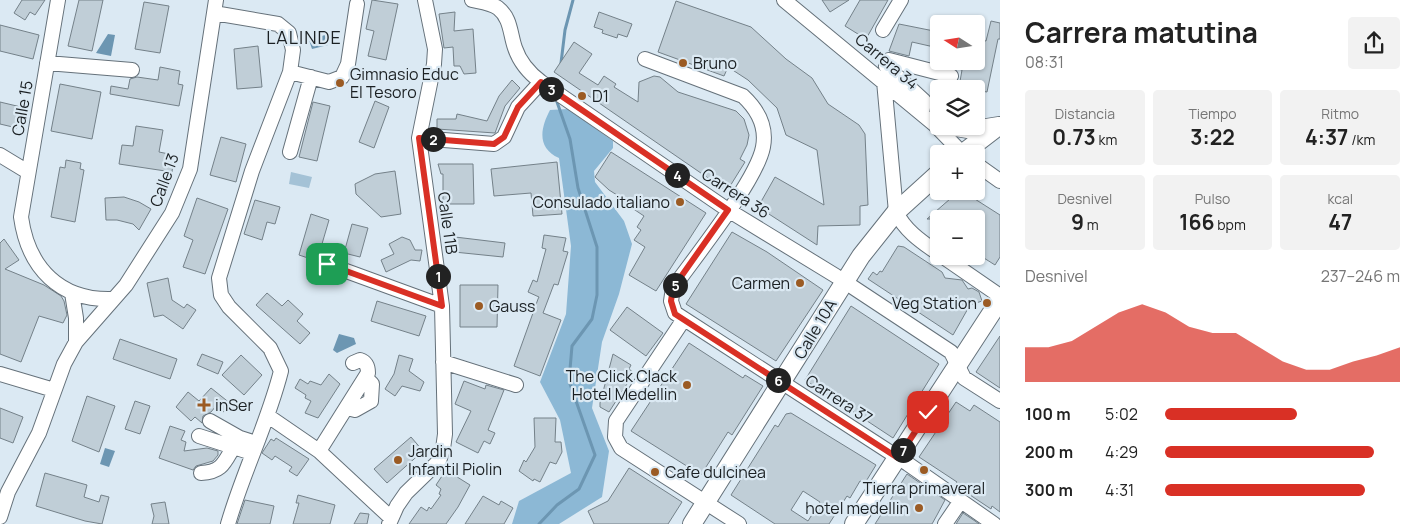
<!DOCTYPE html>
<html lang="es">
<meta charset="utf-8">
<style>
:root{--surface:#fff;--page:#f2f2f2;--text:#222;--muted:#767676;--accent:#d93025}
body{margin:0;font-family:Manrope,sans-serif;background:var(--page);color:var(--text);height:100vh;display:flex;flex-direction:column;font-size:19px;white-space:nowrap}
*{box-sizing:border-box;margin:0}
p{font-size:16px;color:var(--muted)}
.icon{flex:none;width:28px;height:28px;fill:none;stroke:currentColor;stroke-width:2;stroke-linecap:round;stroke-linejoin:round}
.map{position:relative;flex:1;overflow:hidden}
.drawer{display:flex;flex-direction:column;background:var(--surface);width:425px}
.drawer>*{flex:none}
.needle{width:32px;rotate:282deg}
.controls{position:absolute;left:930px;top:15px;display:grid;gap:10px}
.controls a{display:grid;place-items:center;width:55px;height:55px;border-radius:5px;background:var(--surface);box-shadow:0 1px 4px #0004;font-size:25px}
.pin{position:absolute;display:grid;place-items:center;width:42px;height:42px;color:#fff;margin:-21px;border-radius:10px;box-shadow:0 2px 8px #0006}
.km{position:absolute;width:25px;height:25px;margin:-12px;border-radius:50%;background:#222;color:#fff;font-size:14px;line-height:25px;text-align:center}
.round{display:grid;place-items:center;flex:none;width:52px;height:52px;border-radius:5px;background:var(--page)}
.overview{display:flex;align-items:center;justify-content:space-between;height:85px;padding:0 25px}
h1{font-size:28px;font-weight:700;line-height:38px}
.figures{display:grid;grid-template-columns:repeat(3,1fr);gap:8px;height:85px;padding:5px 25px}
.figures div{display:grid;align-content:center;border-radius:5px;background:var(--page);text-align:center}
.figures b{font-size:21px;font-weight:700}
.figures small{font-size:14px;font-weight:400}
.figures p{font-size:14px}
.chart{height:140px;padding:10px 25px}
.chart p{display:flex;justify-content:space-between}
.chart svg{width:100%;height:90px;margin-top:5px;fill:var(--accent);opacity:.7}
ul{padding:0 25px;list-style:none;font-size:16px}
li{display:grid;grid-template-columns:80px 60px 1fr;align-items:center;height:38px}
li i{height:12px;border-radius:6px;background:var(--accent)}
main{display:flex;flex:1;min-height:0}
.map>svg:first-child{display:block}
</style>
<main>
<div class="map">
<svg width="1000" height="524" viewBox="0 0 1000 524">
<rect width="100%" height="100%" fill="#dbe9f3"/>
<!-- green -->
<path fill="#a4c2d6" d="M291,172L312,177L309,188L289,184Z"/>
<!-- forest -->
<path fill="#8cb8d5" d="M568,109L613,141V148L594,171L595,182L624,221L632,244L619,294L602,342L592,408L609,451L602,497L559,524H512L519,501L571,473L560,420L540,382L566,314L571,246L559,158C537,148 540,129 550,110Z"/>
<!-- water -->
<path fill="#6c96b2" d="M108,34L115,35L111,56L96,53Z
M325,35L328,45L312,49L309,40Z
M339,334L354,338L356,344L337,353L333,350Z
M105,448L115,451L109,467L100,464Z"/>
<g fill="none" stroke-linecap="round" stroke-linejoin="round">
<!-- stream -->
<path stroke="#6c96b2" stroke-width="3" d="M561,63L565,30L573,0
M539,524L557,505L579,489L595,455L569,381L572,346L592,319L597,295V247L578,188L570,139L557,102"/>
</g>
<!-- building -->
<path fill="#c0ced7" stroke="#748189" fill-rule="evenodd" d="M22,0H45L35,15L30,12L25,20L14,13Z
M79,0H103L92,51L68,46Z
M372,0L398,4L386,60L368,56L374,31L366,29Z
M822,0H849L830,12Z
M860,0H888L866,39L845,26Z
M676,1L751,27L786,59L812,78L828,104L859,125L865,134L868,205L860,206V225L818,226L817,245L758,207L775,177L824,205L817,150L786,135L777,108L748,80L728,67L724,76L658,52Z
M144,2L169,6L160,53L135,49Z
M455,12L454,31L473,29L476,73L464,74L460,66H454L453,47L444,48L439,14Z
M599,12L632,24L627,37L618,34L617,38L602,33L603,30L594,27Z
M991,21L1000,23V39H998L987,92L959,87L962,70L931,62L934,47L912,42L909,56L889,51L899,24L939,32V61H976V39L986,41Z
M0,25L39,35L33,59L0,51Z
M574,42L592,54L579,73L598,85L604,76L616,84L614,87L638,102L639,82L654,76L660,77L678,92L736,111L744,119L749,135L747,145L740,159L745,162L727,191L554,72Z
M258,46L262,87L237,89L234,49Z
M160,67L180,71L178,84L183,85L179,106L110,94L111,86L128,89L130,79L137,77L158,80Z
M512,80L520,88L505,106L495,133L437,129V119H456L457,114L487,121L499,96Z
M60,84L101,92L92,139L51,131Z
M375,101L389,107L374,148L359,142Z
M0,102L21,107L17,128L0,124Z
M313,102L330,106L317,161L299,157Z
M136,126L163,130L159,152L174,155L172,172L119,164L122,145L133,146Z
M221,137L246,144L236,182L210,175Z
M611,152L706,213L656,291L629,275L645,247L634,240L641,230L637,227L644,216L623,202L625,200L609,190L595,177Z
M66,160L81,163L80,169L84,170L75,222L51,217L60,167L65,168Z
M557,162L562,214L533,216L531,193L494,196L491,169Z
M438,164H473L474,204H443V174H441Z
M395,171L401,214L381,217L356,194L355,184L375,174Z
M958,192L965,197L967,194L1000,215V257L995,265L976,253V219H927Z
M124,197L139,202L151,209L139,230L133,224L117,220H106L105,198Z
M197,198L228,209L205,274L183,267L193,240L184,236Z
M255,200L280,207L275,224L267,222L262,240L244,234Z
M311,214L329,220L317,261L299,255Z
M352,224L368,228L360,257L344,253Z
M732,232L767,252L823,290L776,361L686,304Z
M544,235L566,238L563,251L568,252L558,285L554,284L543,313L561,320L540,376L514,366L538,299L539,297L528,292L533,280L537,282L546,249L542,248Z
M402,237L410,240L415,250H422L420,261L411,260L386,272L381,260L394,254L389,244Z
M455,237L505,243L503,257L454,252Z
M4,239L19,260L5,269L44,285L61,296L64,301L67,315L63,323L39,316L21,362L0,354V243Z
M898,246L904,247L942,272L945,278L962,280L968,289L972,288L979,292L982,301L970,305L953,335L868,279L873,272L877,275L880,271L882,272Z
M168,278L172,300L184,308L187,304L196,310L183,329L163,315L154,317L147,283Z
M460,285H498L497,327H460Z
M267,293L282,306L288,300L303,314L297,321L310,333L300,344L256,305Z
M377,301L426,316L419,336L371,321Z
M851,306L939,364L893,438L805,380Z
M627,307L663,333L646,356L610,330Z
M1000,336V388L976,372Z
M120,339L177,359L170,379L113,359Z
M689,343L743,378L745,375L763,386L732,435L728,432L701,475L631,431Z
M202,354L223,362L218,374L197,365Z
M613,354L631,365L629,369L634,373L609,412L600,407V403Z
M241,355L262,375L244,395L222,375Z
M399,355L413,359L409,371L424,382L420,391L402,386L395,396L385,389L394,374Z
M329,374L340,384L318,418L305,413L311,401L305,398L306,395L295,388L300,379L308,384L310,381L321,385Z
M464,381L485,389L486,385L504,390L488,430L495,433L490,444L484,441L478,453L456,442L471,411L455,404Z
M211,388L231,404L224,412L216,406L211,412L203,416L202,423L195,417L191,421L176,407L188,392L199,401Z
M87,396L115,406L99,452L72,441Z
M135,401L150,406L140,434L125,429Z
M956,402L970,411L974,405L1000,422V512L992,506L991,509L955,485L957,482L919,457Z
M0,408L23,417L13,443L0,438Z
M791,413L876,465L865,483L860,481L850,498L847,496L829,524H775L731,495L775,425L778,427L786,414ZM803,491L820,502L808,521L791,510Z
M534,418H556L555,442H561L562,452L556,464L550,462L540,482L534,479L533,481L519,471L524,460L526,462L535,447Z
M170,426L185,431L181,440L186,442L184,451L207,448L218,451V455L213,461L196,466L193,470L159,458Z
M411,437L423,451L387,483L374,469Z
M276,438L309,459L297,476L289,471L292,467L275,456L272,460L262,453L271,439L274,441Z
M629,468L682,502L668,524H594L588,511L608,501Z
M446,470L470,485L458,507L446,524H409L421,507L427,511L429,507L431,509L441,495L439,494L441,489L436,485Z
M45,473L87,485L84,497L99,502L101,495L109,497L102,524L85,521L36,506Z
M907,474L945,500L937,515L932,524H875Z
M298,495L335,505L330,524H293L299,503H296Z
M483,496L499,505L501,501L513,508L504,524H465Z
M245,500L274,506L270,524H237Z
M165,502L169,524H152L154,516L151,504Z
M360,513L369,514L367,524H354Z
M963,513L975,521L979,524H956Z"/>
<g fill="none" stroke-linecap="round" stroke-linejoin="round">
<!-- minor casing -->
<g stroke="#65717a" stroke-width="16">
<path id="minor" d="M58,0L21,217C28,268 60,301 113,299
M472,0C481,2 491,3 498,8C511,18 510,34 515,48C520,63 529,73 541,82L728,210L836,276L951,352L964,378L1000,401
M784,0L934,124L963,154
M214,13L278,24L289,33L293,50L290,72L252,171L219,278L221,295L229,307L270,348L281,371C268,423 243,472 228,524
M883,30L901,0
M645,59L743,96C758,110 767,126 763,147C757,180 695,257 673,288L671,301L675,313L908,464L994,524
M47,63L132,70
M290,72L329,82L342,77L348,64L357,4
M884,81L896,212C905,231 922,242 939,254
M922,114L924,101L886,66L889,60L951,76
M419,138L494,144L504,137L518,107L541,82
M290,152L311,77
M0,155L28,172
M976,164L1000,181
M942,256L1000,296
M327,264L442,306
M72,293L76,318V342
M684,319L616,421L615,437L621,448L739,524
M443,362L516,385
M0,374L54,390
M347,408L355,410L371,401L372,384L366,378
M268,416L319,451L391,518
M210,421L240,438L256,443
M199,436L252,453
M319,451L368,373C368,366 366,362 360,360L353,363
M201,473C222,472 224,463 234,446
M0,517L8,492L39,433L64,364L76,342L126,285L172,213L190,169L216,0
M389,524L397,506L406,493L439,461L443,449L445,434L442,306L419,138L434,64L435,49L425,0
M945,524L960,502"/>
</g>
<!-- major casing -->
<g stroke="#65717a" stroke-width="20">
<path id="major" d="M950,126L974,130L999,126
M962,154L996,128
M692,524L861,256L896,212L939,173
M854,524L1000,300"/>
</g>
<!-- minor -->
<use href="#minor" stroke="#fff" stroke-width="14"/>
<!-- major -->
<use href="#major" stroke="#fff" stroke-width="18"/>
</g>
<g fill="none" stroke-linecap="round" stroke-linejoin="round">
<!-- route casing -->
<g stroke="#fff" stroke-width="10">
<path id="route" d="M327,264L442,306L419,138L494,144L504,137L518,107L541,82L728,210L673,288L671,301L675,314L898,458L928,412"/>
</g>
<!-- route -->
<use href="#route" stroke="#d93025" stroke-width="6"/>
</g>
<!-- markers -->
<g fill="#9b5b24" stroke="#dbe9f3" stroke-width="2">
<circle cx="683" cy="63" r="5"/>
<circle cx="340" cy="83" r="5"/>
<circle cx="582" cy="96" r="5"/>
<circle cx="680" cy="202" r="5"/>
<circle cx="800" cy="283" r="5"/>
<circle cx="987" cy="303" r="5"/>
<circle cx="479" cy="306" r="5"/>
<circle cx="687" cy="385" r="5"/>
<path d="M201.5 397.5h5v5h5v5h-5v5h-5v-5h-5v-5h5z"/>
<circle cx="398" cy="460" r="5"/>
<circle cx="924" cy="470" r="5"/>
<circle cx="655" cy="472" r="5"/>
<circle cx="919" cy="508" r="5"/>
</g>
<g text-anchor="middle" dominant-baseline="central" stroke-width="4.5" stroke-linejoin="round" paint-order="stroke">
<!-- street labels -->
<g font-size="16" fill="#1b2023" stroke="#dbe9f3">
<text transform="translate(887 61) rotate(40)">Carrera 34</text>
<text transform="translate(22 108) rotate(-80)">Calle 15</text>
<text transform="translate(164 180) rotate(-70)">Calle 13</text>
<text transform="translate(736 193) rotate(33)">Carrera 36</text>
<text transform="translate(448 223) rotate(82)">Calle 11B</text>
<text transform="translate(815 329) rotate(-59)">Calle 10A</text>
<text transform="translate(839 399) rotate(33)">Carrera 37</text>
</g>
<!-- poi labels -->
<g font-size="16" fill="#1b2023" stroke="#dbe9f3" text-anchor="start">
<text x="693" y="63">Bruno</text>
<text x="350" y="74">Gimnasio Educ<tspan x="350" dy="18">El Tesoro</tspan></text>
<text x="592" y="96">D1</text>
<text x="670" y="202" text-anchor="end">Consulado italiano</text>
<text x="790" y="283" text-anchor="end">Carmen</text>
<text x="977" y="303" text-anchor="end">Veg Station</text>
<text x="489" y="306">Gauss</text>
<text x="677" y="376" text-anchor="end">The Click Clack<tspan x="677" dy="18">Hotel Medellin</tspan></text>
<text x="215" y="405">inSer</text>
<text x="408" y="451">Jardin<tspan x="408" dy="18">Infantil Piolin</tspan></text>
<text x="665" y="472">Cafe dulcinea</text>
<text x="924" y="488" text-anchor="middle">Tierra primaveral</text>
<text x="909" y="508" text-anchor="end">hotel medellin</text>
</g>
<!-- neighbourhood labels -->
<g font-size="18" letter-spacing="1" fill="#1b2023" stroke="#dbe9f3">
<text x="304" y="37">LALINDE</text>
</g>
</g>
</svg>
<div class="controls">
<a><svg class="needle" viewBox="-14 -14 28 28"><path d="M0-13l5 13h-10z" fill="#e53935"/><path d="M0 13l5-13h-10z" fill="#767676"/></svg></a>
<a><svg class="icon" aria-label="layers" viewBox="0 0 24 24"><path d="M12 4l9 5-9 5-9-5zM3 14l9 5 9-5"/></svg></a>
<a>+</a>
<a>−</a>
</div>
<div class="pin" style="left:327px;top:264px;background:#1e9e55"><svg class="icon" aria-label="arrive" viewBox="0 0 24 24"><path d="M6 21V4h12l-3 4 3 4H6"/></svg></div>
<div class="pin" style="left:928px;top:412px;background:#d93025"><svg class="icon" aria-label="check" viewBox="0 0 24 24"><path d="M5 12l5 5 9-10"/></svg></div>
<b class="km" style="left:438px;top:276px">1</b>
<b class="km" style="left:433px;top:139px">2</b>
<b class="km" style="left:551px;top:89px">3</b>
<b class="km" style="left:677px;top:175px">4</b>
<b class="km" style="left:675px;top:285px">5</b>
<b class="km" style="left:778px;top:380px">6</b>
<b class="km" style="left:903px;top:450px">7</b>
</div>
<section class="drawer">
<div class="overview"><div><h1>Carrera matutina</h1><p>08:31</p></div><a class="round"><svg class="icon" aria-label="share" viewBox="0 0 24 24"><path d="M12 15V3M7 8l5-5 5 5M5 13v7h14v-7"/></svg></a></div>
<div class="figures">
<div><p>Distancia</p><b>0.73<small> km</small></b></div>
<div><p>Tiempo</p><b>3:22</b></div>
<div><p>Ritmo</p><b>4:37<small> /km</small></b></div>
</div>
<div class="figures">
<div><p>Desnivel</p><b>9<small> m</small></b></div>
<div><p>Pulso</p><b>166<small> bpm</small></b></div>
<div><p>kcal</p><b>47</b></div>
</div>
<div class="chart"><p><span>Desnivel</span>237–246 m</p>
<svg viewBox="0 0 160 44" preserveAspectRatio="none"><path d="M0 44V27L10 27L20 24L30 17L40 10L50 6L60 10L70 17L80 20L90 20L100 27L110 34L120 38L130 38L140 34L150 31L160 27V44z"/></svg>
</div>
<ul>
<li><b>100 m</b>5:02<i style="width:56%"></i></li>
<li><b>200 m</b>4:29<i style="width:89%"></i></li>
<li><b>300 m</b>4:31<i style="width:85%"></i></li>
</ul>
</section>
</main>
